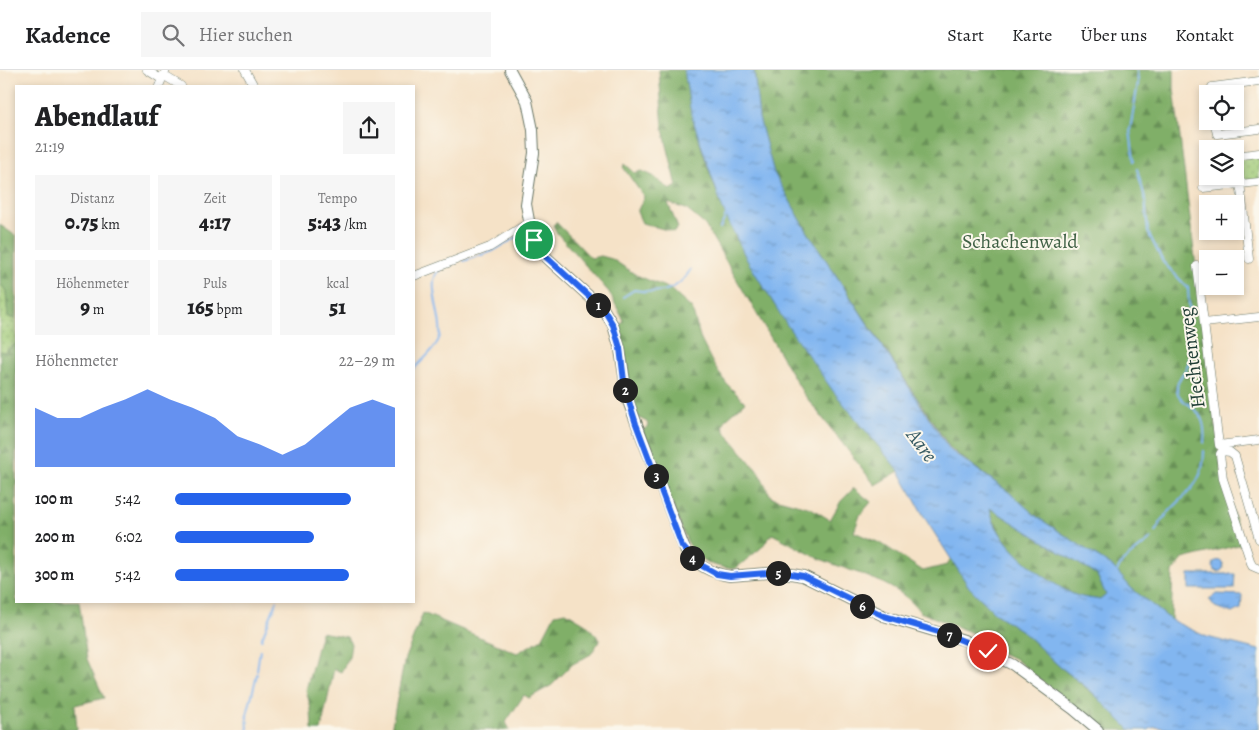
<!DOCTYPE html>
<html lang="de">
<meta charset="utf-8">
<style>
:root{--surface:#fff;--page:#f6f6f6;--text:#202124;--muted:#757577;--line:#e0e0e0;--accent:#2563eb}
body{margin:0;font-family:Alegreya,serif;background:var(--page);color:var(--text);height:100vh;display:flex;flex-direction:column;font-size:19px;white-space:nowrap}
*{box-sizing:border-box;margin:0}
p{font-size:16px;color:var(--muted)}
.icon{flex:none;width:28px;height:28px;fill:none;stroke:currentColor;stroke-width:2;stroke-linecap:round;stroke-linejoin:round}
.map{position:relative;flex:1;overflow:hidden}
.sheet{position:absolute;left:15px;top:15px;width:400px;height:518px;display:flex;flex-direction:column;background:var(--surface);border-radius:0px;box-shadow:0 2px 8px #0003}
.sheet>*{flex:none}
.fabs{position:absolute;left:1199px;top:15px;display:grid;gap:10px}
.fabs a{display:grid;place-items:center;width:45px;height:45px;border-radius:0px;background:var(--surface);box-shadow:0 2px 8px #0003;font-size:25px}
.pin{position:absolute;display:grid;place-items:center;width:42px;height:42px;color:#fff;margin:-21px;border:2px solid #fff;border-radius:50%;box-shadow:0 1px 5px #0007}
.km{position:absolute;width:25px;height:25px;margin:-12px;border-radius:50%;background:#222;color:#fff;font-size:14px;line-height:25px;text-align:center}
.round{display:grid;place-items:center;flex:none;width:52px;height:52px;border-radius:0px;background:var(--page)}
.headline{display:flex;align-items:center;justify-content:space-between;height:85px;padding:0 20px}
h1{font-size:28px;font-weight:800;line-height:38px}
.figures{display:grid;grid-template-columns:repeat(3,1fr);gap:8px;height:85px;padding:5px 20px}
.figures div{display:grid;align-content:center;border-radius:0px;background:var(--page);text-align:center}
.figures b{font-size:21px;font-weight:800}
.figures small{font-size:14px;font-weight:400}
.figures p{font-size:14px}
.chart{height:140px;padding:10px 20px}
.chart p{display:flex;justify-content:space-between}
.chart svg{width:100%;height:90px;margin-top:5px;fill:var(--accent);opacity:.7}
ul{padding:0 20px;list-style:none;font-size:16px}
li{display:grid;grid-template-columns:80px 60px 1fr;align-items:center;height:38px}
li i{height:12px;border-radius:6px;background:var(--accent)}
header{display:flex;align-items:center;gap:30px;box-sizing:border-box;height:70px;padding:0 25px;background:var(--surface);border-bottom:1px solid var(--line)}
header strong{font-size:24px}
nav{display:flex;gap:28px;margin-inline-start:auto;font-size:18px}
.search{width:350px;height:45px;background:var(--page);display:flex;align-items:center;gap:12px;box-sizing:border-box;padding:0 18px;border-radius:0px;color:var(--muted);font-size:19px}
.map>svg:first-child{display:block}
</style>
<header>
<strong>Kadence</strong>
<div class="search"><svg class="icon" aria-label="search" viewBox="0 0 24 24"><circle cx="10" cy="10" r="6"/><path d="M15 15l6 6"/></svg>Hier suchen</div>
<nav><a>Start</a><a>Karte</a><a>Über uns</a><a>Kontakt</a></nav>
</header>
<div class="map">
<svg width="1259" height="660" viewBox="0 0 1259 660">
<defs>
<pattern id="grass-dots" width="8" height="8" patternUnits="userSpaceOnUse" patternTransform="scale(1.25)"><rect width="8" height="8" fill="#a0cb78"/><path d="M2 2h.1M6 6h.1" fill="none" stroke="#82a663" stroke-width="1.8" stroke-linecap="round"/></pattern>
<pattern id="forest-firs" width="22" height="20" patternUnits="userSpaceOnUse" patternTransform="scale(1.25)"><rect width="22" height="20" fill="#80af68"/><path d="M5 1l3.5 6h-7zM16 11l3.5 6h-7z" fill="#689056"/></pattern>
<pattern id="water-ripples" width="26" height="14" patternUnits="userSpaceOnUse" patternTransform="scale(1.25)"><rect width="26" height="14" fill="#82b6f0"/><path d="M2 4q2-2 4 0t4 0M15 11q2-2 4 0t4 0" fill="none" stroke="#6a95c3"/></pattern>
</defs>
<rect width="100%" height="100%" fill="#fbf7ec"/>
<filter id="ink" filterUnits="userSpaceOnUse"><feTurbulence type="fractalNoise" baseFrequency=".02" numOctaves="2"/><feDisplacementMap in="SourceGraphic" scale="10" xChannelSelector="R" yChannelSelector="G"/><feConvolveMatrix kernelMatrix="1 2 1 2 8 2 1 2 1" color-interpolation-filters="sRGB"/></filter>
<filter id="wash" filterUnits="userSpaceOnUse"><feTurbulence type="fractalNoise" baseFrequency=".0096" numOctaves="4" result="noise"/><feDisplacementMap in="SourceGraphic" scale="20" xChannelSelector="R" yChannelSelector="G"/><feGaussianBlur stdDeviation="1.12" result="paint"/><feColorMatrix in="noise" values="0 0 0 0 0 0 0 0 0 0 0 0 0 0 0 0 0 1.4 0 .05"/><feComposite in="paint" operator="in"/></filter>
<g filter="url(#wash)">
<rect width="100%" height="100%" fill="#f5e2c7"/>
<!-- grass -->
<path fill="url(#grass-dots)" stroke="#608456" d="M1259,86V110L1242,112L1240,89Z
M0,213L6,221L8,247L16,249V274L4,282L0,281Z"/>
<!-- forest -->
<path fill="url(#forest-firs)" stroke="#50764e" d="M659,0H684C709,164 798,277 899,401L875,415L803,323L705,155L686,139L668,133L678,158L674,162L642,153L637,142L644,127L623,97L625,94L635,103L642,101L653,106L670,120L677,116L663,59Z
M754,0H1174V19L1221,399L1242,474L1183,489L1173,502L1171,550L1131,518L1113,497L1037,447L1010,423L951,379L807,161L774,103L759,48Z
M556,152L591,188L601,186L612,189L636,205L670,219L692,239L701,270L711,290L726,313L745,332L726,349L723,356L726,363L760,404L771,427L811,438L830,450L841,431L854,418L871,432L860,445L854,462L882,474L923,501L947,495L951,488L969,517L996,544L1022,561L1058,595L1108,636L1130,660H1101L1014,588L989,579L980,566L920,542C901,514 858,504 828,492C809,485 791,473 772,464L761,478L735,499C712,497 699,491 687,471L642,361L648,356L647,352L637,347L634,338L618,258L624,251L609,222L557,163L553,155Z
M0,155L16,166V249L8,247L6,221L0,213Z
M16,274V531H79L87,589L104,628L75,635L77,660H0V281L4,282Z
M990,438L1097,505L1107,525L1100,530C1092,528 1081,528 1073,524C1042,510 996,473 990,438Z
M566,542L586,554L600,570L591,584L573,594L552,615L529,628L524,625L506,652L509,660H391L405,588L423,543L517,583L542,569L555,544Z
M321,562L347,567L351,574L349,587L341,602L334,599L321,660H312L311,639L306,620Z"/>
<!-- water -->
<path fill="url(#water-ripples)" stroke="#507a92" fill-rule="evenodd" d="M684,0H754L759,48L774,103L807,161L950,380L1010,423L1037,447L1113,497L1131,518L1171,550L1207,567L1259,580V660H1180L1155,657L1148,660H1130L1091,621L1058,595L1022,561L996,544L969,517L926,450L899,401L833,321L787,255L747,190L723,140L691,44ZM990,438L1097,505L1106,525L1100,530C1091,528 1081,528 1073,524C1045,511 993,471 990,438Z
M1212.5 496a5.5 5.5 0 1 1 11 0a5.5 5.5 0 1 1-11 0Z
M1189,504H1235L1234,519H1189Z
M1217,524L1242,525L1241,539L1232,543L1215,537L1209,529Z"/>
<g fill="none" stroke-linecap="round" stroke-linejoin="round">
<!-- stream -->
<path stroke="#82b6f0" stroke-width="2" d="M1134,91L1130,60L1138,13L1137,0
M1137,99L1145,128L1148,162L1163,192L1188,218L1190,251
M720,158L727,144
M464,191L493,181L524,163
M623,227L634,220C658,224 677,223 691,199
M1190,259C1190,269 1191,281 1189,291C1187,302 1176,308 1177,320C1178,332 1195,335 1200,346C1205,354 1205,363 1204,373
M414,299C423,289 436,279 440,266C444,251 424,209 440,200
M1155,462C1173,426 1204,425 1204,381
M1116,503L1123,491L1151,469
M261,570L277,531
M257,600L260,580
M248,660L247,645L257,604"/>
</g>
</g>
<g filter="url(#ink)">
<g fill="none" stroke-linecap="round" stroke-linejoin="round">
<!-- minor casing -->
<g stroke="#6a7767" stroke-width="9">
<path id="minor" d="M147,0L161,9
M245,0L254,16
M163,5L181,16
M159,16L166,0
M1211,24L1212,17L1259,11
M1214,51L1217,64L1259,59
M1235,86L1259,83
M1237,86L1249,189
M1204,90L1208,89
M1203,118L1259,112
M1197,196L1219,375L1259,370
M414,206L490,177L528,153
M1204,253L1259,247
M1259,469L1235,386L1230,382L1222,381L1220,384L1223,409L1252,496L1259,499"/>
</g>
<!-- major casing -->
<g stroke="#6a7767" stroke-width="12">
<path id="major" d="M510,0L527,31L533,60L534,83L526,134L531,162L546,187L604,240L613,255L620,279L628,331L686,482C699,496 711,503 730,506L780,502L803,506L884,546L964,570L1013,595L1073,639L1098,660"/>
</g>
<!-- minor -->
<use href="#minor" stroke="#fff" stroke-width="8"/>
<!-- major -->
<use href="#major" stroke="#fff" stroke-width="10"/>
</g>
</g>
<g fill="none" stroke-linecap="round" stroke-linejoin="round" filter="url(#ink)">
<!-- route casing -->
<g stroke="#fff" stroke-width="10">
<path id="route" d="M534,170L546,187L604,240L613,255L620,278L625,319L636,354L682,476L697,493L717,504L730,506L780,502L803,506L884,546L946,564L988,581"/>
</g>
<!-- route -->
<use href="#route" stroke="#2563eb" stroke-width="6"/>
</g>
<g text-anchor="middle" dominant-baseline="central" stroke-width="4" stroke-linejoin="round" paint-order="stroke">
<!-- park labels -->
<g font-size="20" fill="#3f6045" stroke="#fbf7ec">
<text x="1020" y="171">Schachenwald</text>
</g>
<!-- street labels -->
<g font-size="20" fill="#1f3d34" stroke="#fbf7ec">
<text transform="translate(1192 288) rotate(-97)">Hechtenweg</text>
</g>
<!-- water labels -->
<g font-size="21" font-style="italic" fill="#385b63" stroke="#fbf7ec">
<text transform="translate(922 375) rotate(53)">Aare</text>
</g>
</g>
</svg>
<div class="fabs">
<a><svg class="icon" aria-label="locate" viewBox="0 0 24 24"><circle cx="12" cy="12" r="6"/><path d="M12 2v4M12 18v4M2 12h4M18 12h4"/></svg></a>
<a><svg class="icon" aria-label="layers" viewBox="0 0 24 24"><path d="M12 4l9 5-9 5-9-5zM3 14l9 5 9-5"/></svg></a>
<a>+</a>
<a>−</a>
</div>
<div class="pin" style="left:534px;top:170px;background:#1e9e55"><svg class="icon" aria-label="arrive" viewBox="0 0 24 24"><path d="M6 21V4h12l-3 4 3 4H6"/></svg></div>
<div class="pin" style="left:988px;top:581px;background:#d93025"><svg class="icon" aria-label="check" viewBox="0 0 24 24"><path d="M5 12l5 5 9-10"/></svg></div>
<b class="km" style="left:598px;top:235px">1</b>
<b class="km" style="left:625px;top:320px">2</b>
<b class="km" style="left:656px;top:406px">3</b>
<b class="km" style="left:692px;top:488px">4</b>
<b class="km" style="left:778px;top:503px">5</b>
<b class="km" style="left:862px;top:536px">6</b>
<b class="km" style="left:949px;top:565px">7</b>
<section class="sheet">
<div class="headline"><div><h1>Abendlauf</h1><p>21:19</p></div><a class="round"><svg class="icon" aria-label="share" viewBox="0 0 24 24"><path d="M12 15V3M7 8l5-5 5 5M5 13v7h14v-7"/></svg></a></div>
<div class="figures">
<div><p>Distanz</p><b>0.75<small> km</small></b></div>
<div><p>Zeit</p><b>4:17</b></div>
<div><p>Tempo</p><b>5:43<small> /km</small></b></div>
</div>
<div class="figures">
<div><p>Höhenmeter</p><b>9<small> m</small></b></div>
<div><p>Puls</p><b>165<small> bpm</small></b></div>
<div><p>kcal</p><b>51</b></div>
</div>
<div class="chart"><p><span>Höhenmeter</span>22–29 m</p>
<svg viewBox="0 0 160 44" preserveAspectRatio="none"><path d="M0 44V15L10 20L20 20L30 15L40 11L50 6L60 11L70 15L80 20L90 29L100 33L110 38L120 33L130 24L140 15L150 11L160 15V44z"/></svg>
</div>
<ul>
<li><b>100 m</b>5:42<i style="width:80%"></i></li>
<li><b>200 m</b>6:02<i style="width:63%"></i></li>
<li><b>300 m</b>5:42<i style="width:79%"></i></li>
</ul>
</section>
</div>
